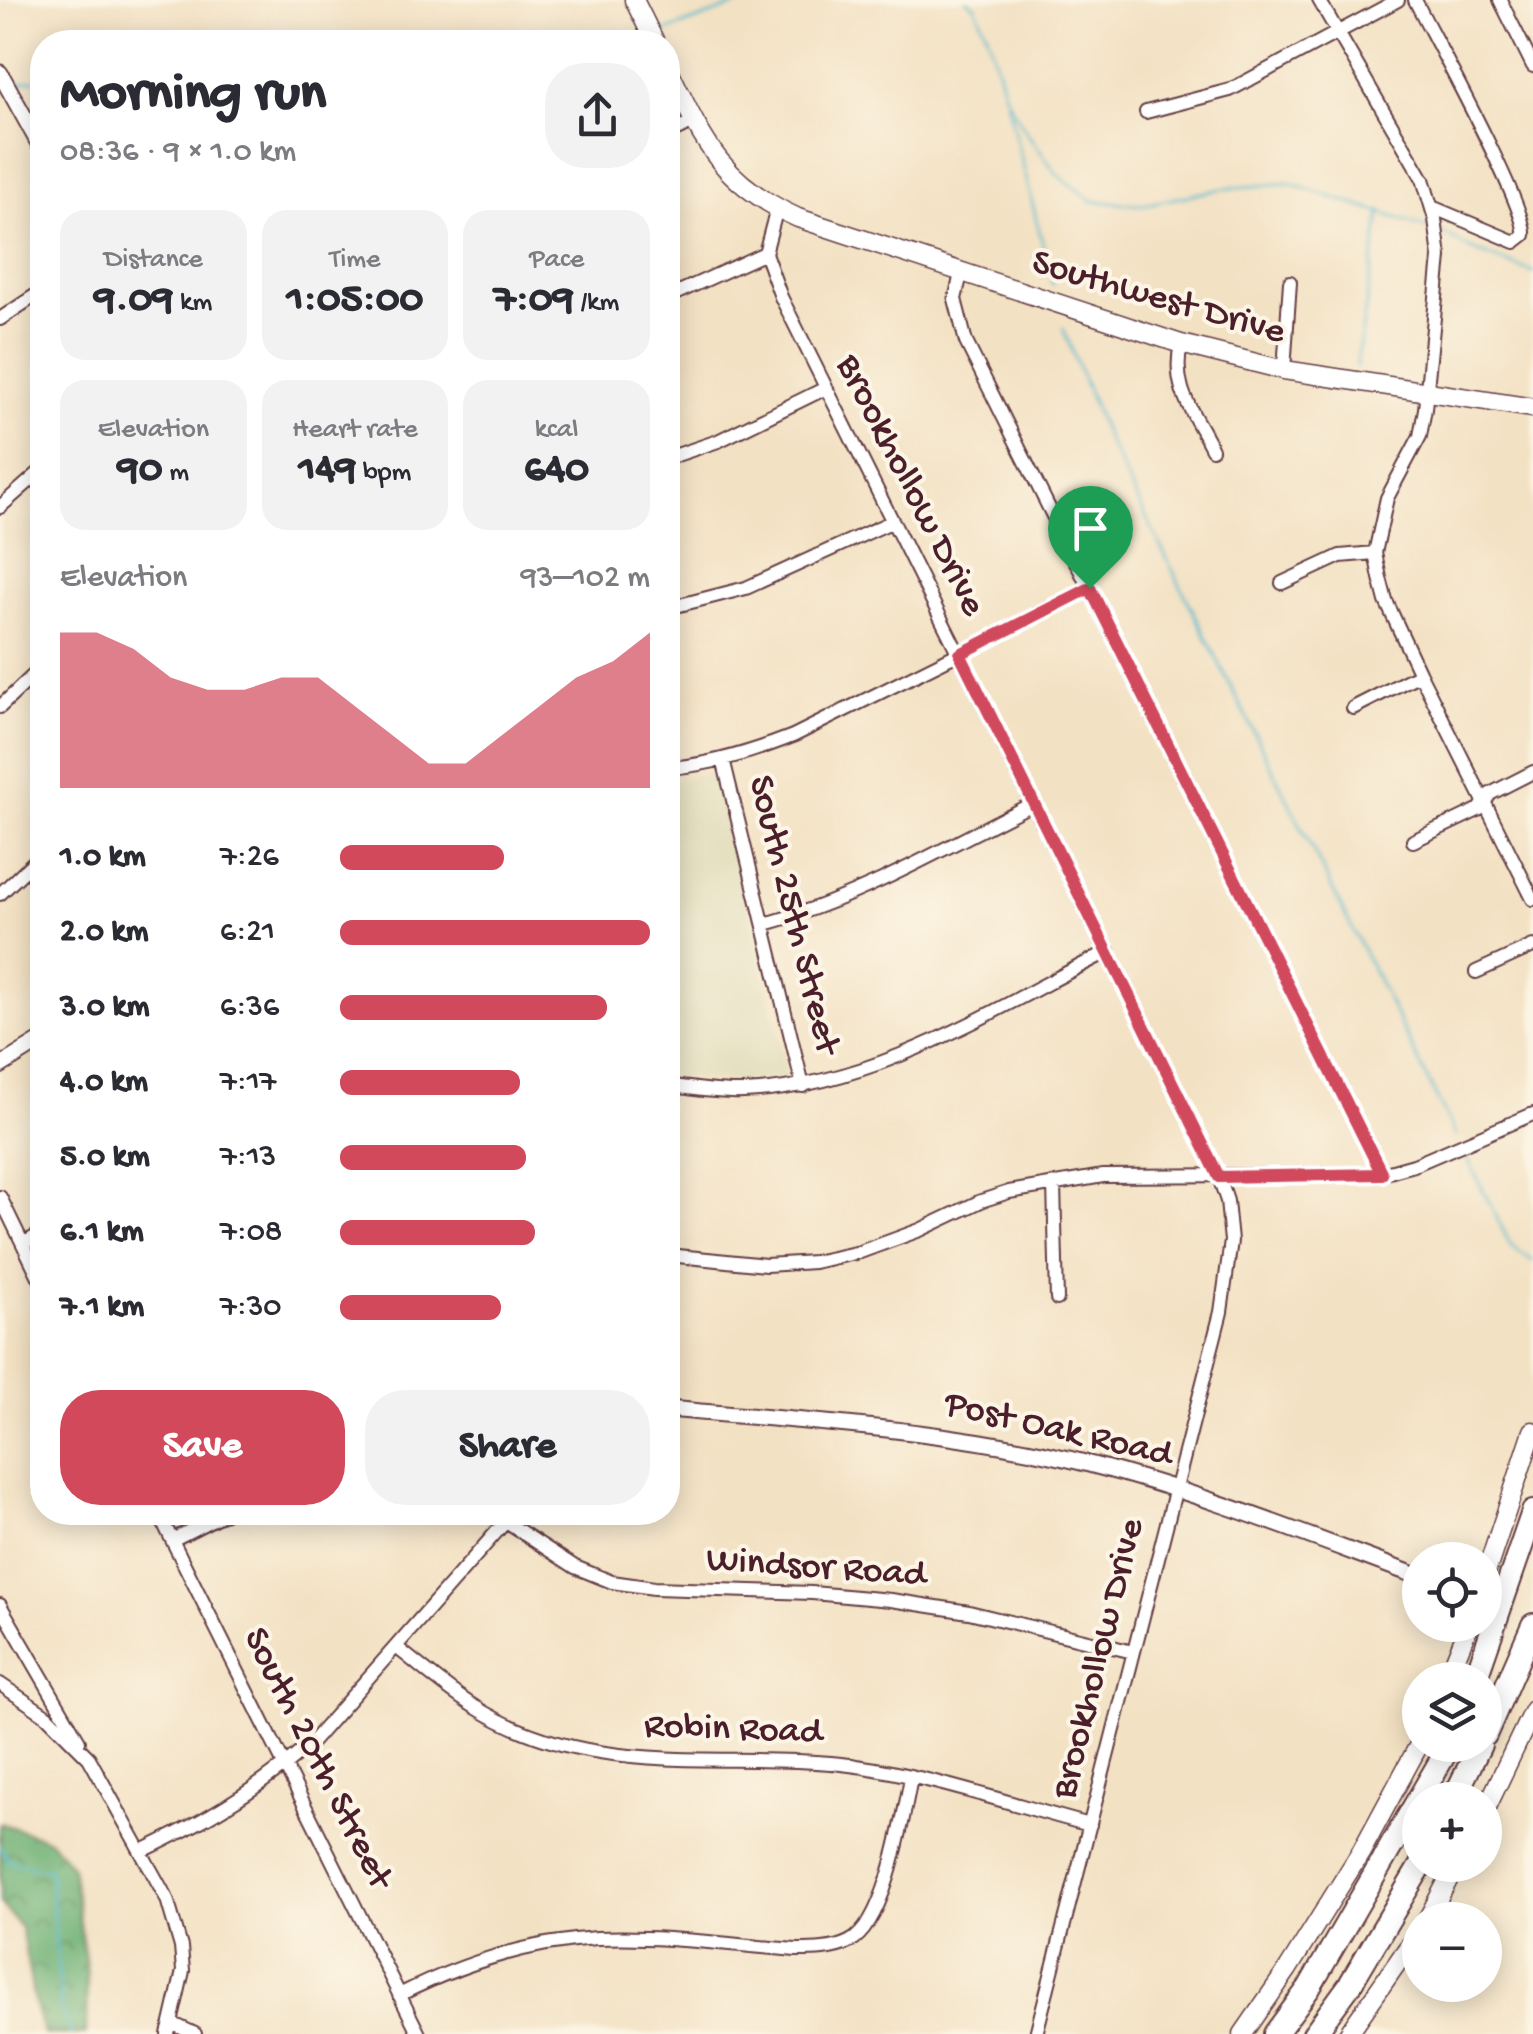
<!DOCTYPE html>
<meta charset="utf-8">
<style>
:root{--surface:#fff;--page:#f2f2f3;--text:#2b2b33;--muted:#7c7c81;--accent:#d1495b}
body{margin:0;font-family:"Gochi Hand",sans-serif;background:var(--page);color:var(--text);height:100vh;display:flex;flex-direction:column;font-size:38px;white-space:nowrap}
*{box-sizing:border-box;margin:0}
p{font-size:32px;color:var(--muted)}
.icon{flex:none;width:55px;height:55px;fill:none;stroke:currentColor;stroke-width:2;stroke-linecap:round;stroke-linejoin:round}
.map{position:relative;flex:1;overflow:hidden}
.panel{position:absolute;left:30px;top:30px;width:650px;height:1495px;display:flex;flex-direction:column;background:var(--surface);border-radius:40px;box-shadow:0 5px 25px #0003}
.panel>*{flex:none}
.tools{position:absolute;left:1402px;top:1542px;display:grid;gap:20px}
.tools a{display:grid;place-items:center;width:100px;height:100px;border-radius:50%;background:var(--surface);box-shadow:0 5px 25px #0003;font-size:50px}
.pin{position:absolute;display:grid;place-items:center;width:85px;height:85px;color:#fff;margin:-102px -42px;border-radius:50% 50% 50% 0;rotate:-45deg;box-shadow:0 0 10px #0007}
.pin .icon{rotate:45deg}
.round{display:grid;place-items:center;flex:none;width:105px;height:105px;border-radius:40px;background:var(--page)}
.head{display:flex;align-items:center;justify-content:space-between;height:170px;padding:0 30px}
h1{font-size:55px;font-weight:700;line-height:75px}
.metrics{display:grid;grid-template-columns:repeat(3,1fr);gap:15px;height:170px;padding:10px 30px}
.metrics div{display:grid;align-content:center;border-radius:25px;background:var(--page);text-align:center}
.metrics b{font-size:42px;font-weight:700}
.metrics small{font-size:28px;font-weight:400}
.metrics p{font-size:28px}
.chart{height:280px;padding:20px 30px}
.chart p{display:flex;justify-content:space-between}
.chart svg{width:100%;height:180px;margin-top:10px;fill:var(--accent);opacity:.7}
.action{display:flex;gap:20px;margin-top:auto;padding:20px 30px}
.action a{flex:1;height:115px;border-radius:40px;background:var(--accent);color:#fff;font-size:40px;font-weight:700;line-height:115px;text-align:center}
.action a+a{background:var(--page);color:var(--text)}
ul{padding:0 30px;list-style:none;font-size:32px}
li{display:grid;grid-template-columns:160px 120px 1fr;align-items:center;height:75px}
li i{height:25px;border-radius:12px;background:var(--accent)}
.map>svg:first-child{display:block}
</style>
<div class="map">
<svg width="1533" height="2034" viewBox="0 0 1533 2034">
<defs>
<pattern id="forest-crowns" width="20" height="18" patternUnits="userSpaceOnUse" patternTransform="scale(2.5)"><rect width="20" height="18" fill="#6eb174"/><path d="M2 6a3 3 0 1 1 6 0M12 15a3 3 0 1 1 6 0" fill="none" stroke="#5c8f5f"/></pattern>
</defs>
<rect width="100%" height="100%" fill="#fcf5e5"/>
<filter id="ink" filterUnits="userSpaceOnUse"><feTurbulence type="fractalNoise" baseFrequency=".01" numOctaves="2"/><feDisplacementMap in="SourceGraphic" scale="20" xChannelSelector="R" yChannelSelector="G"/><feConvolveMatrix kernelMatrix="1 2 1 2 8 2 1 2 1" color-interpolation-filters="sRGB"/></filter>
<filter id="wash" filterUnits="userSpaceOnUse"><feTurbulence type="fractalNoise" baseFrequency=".0048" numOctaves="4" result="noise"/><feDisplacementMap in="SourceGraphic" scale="40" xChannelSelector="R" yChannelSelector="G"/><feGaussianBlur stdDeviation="2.25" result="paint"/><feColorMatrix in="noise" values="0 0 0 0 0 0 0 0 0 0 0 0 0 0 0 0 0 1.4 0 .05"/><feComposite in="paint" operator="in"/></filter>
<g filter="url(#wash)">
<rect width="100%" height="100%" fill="#f3e1c3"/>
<!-- built -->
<path fill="#e1dcba" d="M717,772L788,1079L744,1082L668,1077V781Z"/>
<!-- forest -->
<path fill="url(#forest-crowns)" stroke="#5c6850" stroke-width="2.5" d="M0,1823L50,1840L72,1867L87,1974L86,2034H44L35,2006L21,1928L0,1903Z"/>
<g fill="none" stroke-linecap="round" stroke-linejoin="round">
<!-- stream -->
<path stroke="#4eb7cc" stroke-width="2.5" d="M967,0L975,6L989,38L1005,95L1025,130L1057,174L1092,201L1142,205L1221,189L1288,183L1431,229
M659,34L751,0
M15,86L26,81L42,80
M1007,102L1053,285
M1443,233L1470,249L1533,272
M1063,328L1106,437L1456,1136
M1356,367L1381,211
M1466,1156L1511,1246L1533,1261
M0,1847L10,1862L50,1870L61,2009L71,2034"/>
</g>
</g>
<g filter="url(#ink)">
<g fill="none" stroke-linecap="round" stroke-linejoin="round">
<!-- minor casing -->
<g stroke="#633c42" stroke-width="16">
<path id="minor" d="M1319,0L1423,179L1435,219L1440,257L1425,409L1420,436L1387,498L1375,553L1380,578L1386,601L1420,674L1533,899
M1415,0C1433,36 1528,209 1524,235L1515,242L1432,207
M1500,0L1533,66
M1146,112L1230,90L1398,0
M668,134L694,122
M777,208L765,253L781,297L1219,1177L1227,1201L1231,1241L1221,1312L1036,2034
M961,274L955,299L966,342L1382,1174
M668,297L765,253
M0,319L42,291
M1181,344C1171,388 1193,411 1212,449
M1284,370L1290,282
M668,458L718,441L826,388
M0,507L42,470
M1282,583L1340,556L1375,553
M668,608L746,588L891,522
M0,707L42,667
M1353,708L1420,674
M723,759L803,1086
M668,768C711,765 752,752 793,736L1090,588
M1413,841L1480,809L1490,794L1533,772
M0,894L42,854
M765,924C859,899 947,846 1034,803
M1476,972L1533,946
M668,1085C693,1089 719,1093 744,1092C877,1086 994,1009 1109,951
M1054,1185L1057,1299
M0,1197L42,1283
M23,1244L42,1233
M668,1255L766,1265L814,1262L860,1252L920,1230L981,1201L1009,1192L1103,1176L1382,1174L1414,1165L1533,1114
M158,1512L419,2034
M506,1522L575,1567L612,1582L654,1588L812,1593L891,1600L969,1612L1133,1652
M172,1540L227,1512
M0,1605L79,1741
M396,1647C422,1667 447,1690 475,1707C587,1777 707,1753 831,1763C913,1770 1009,1804 1090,1825
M0,1684L47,1716L89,1758L167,1899L181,1947L183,1971L171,2023
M142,1851C204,1822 260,1789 311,1743L514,1512
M399,1995C461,1964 527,1942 597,1938C663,1935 730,1945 796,1950C813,1950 833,1950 849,1942C886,1924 903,1817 911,1778
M168,2034L171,2023L195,2034"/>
</g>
<!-- tertiary casing -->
<g stroke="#633c42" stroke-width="19">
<path id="tertiary" d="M0,73L42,149
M0,1066L42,1040
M668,1409C807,1422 952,1429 1089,1464C1202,1493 1311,1537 1420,1577"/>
</g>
<!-- secondary casing -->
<g stroke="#633c42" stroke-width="21">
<path id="secondary" d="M634,0L655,42
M668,68C703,141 720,183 798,218L1181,344L1284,370L1533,408
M1485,1576L1533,1431
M1447,1680L1469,1625
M1485,1811L1533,1710
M1427,1920L1456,1865
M1243,2034L1288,1969L1361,1852L1420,1743
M1348,2034L1420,1930"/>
</g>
<!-- motorway casing -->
<g stroke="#633c42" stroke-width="26">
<path id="motorway" d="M1475,1680L1533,1512
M1485,1735L1533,1625
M1453,1800L1480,1745
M1275,2034L1309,1988L1450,1745
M1314,2034L1349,1986L1421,1865"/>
</g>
<!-- minor -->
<use href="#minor" stroke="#fff" stroke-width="12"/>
<!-- tertiary -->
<use href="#tertiary" stroke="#fff" stroke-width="15"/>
<!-- secondary -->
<use href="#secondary" stroke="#fff" stroke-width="18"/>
<!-- motorway -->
<use href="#motorway" stroke="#fff" stroke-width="22"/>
</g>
</g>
<g fill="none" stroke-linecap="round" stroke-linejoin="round" filter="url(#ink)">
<!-- route casing -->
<g stroke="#fff" stroke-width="20">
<path id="route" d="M1090,588L1382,1174L1219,1177L960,654Z"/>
</g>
<!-- route -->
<use href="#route" stroke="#d1495b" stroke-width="12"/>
</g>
<g text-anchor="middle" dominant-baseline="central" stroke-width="8" stroke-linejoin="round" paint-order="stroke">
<!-- street labels -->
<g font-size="38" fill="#4a1f2b" stroke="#fcf5e5">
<text transform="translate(1158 299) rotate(16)">Southwest Drive</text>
<text transform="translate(909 486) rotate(63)">Brookhollow Drive</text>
<text transform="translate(792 915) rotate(76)">South 25th Street</text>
<text transform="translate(1058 1431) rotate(13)">Post Oak Road</text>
<text transform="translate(816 1569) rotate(4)">Windsor Road</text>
<text transform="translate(1100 1659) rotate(-76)">Brookhollow Drive</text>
<text transform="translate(733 1731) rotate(2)">Robin Road</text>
<text transform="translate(316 1759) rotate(63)">South 20th Street</text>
</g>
</g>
</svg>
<div class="tools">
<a><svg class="icon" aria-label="locate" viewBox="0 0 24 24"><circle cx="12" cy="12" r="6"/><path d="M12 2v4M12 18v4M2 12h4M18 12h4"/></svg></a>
<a><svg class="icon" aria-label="layers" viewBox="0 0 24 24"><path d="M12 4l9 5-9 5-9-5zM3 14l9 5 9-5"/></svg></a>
<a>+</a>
<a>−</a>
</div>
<div class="pin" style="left:1090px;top:588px;background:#1e9e55"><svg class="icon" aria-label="arrive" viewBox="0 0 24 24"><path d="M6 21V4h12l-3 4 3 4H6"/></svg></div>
<section class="panel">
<div class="head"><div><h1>Morning run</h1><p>08:36 · 9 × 1.0 km</p></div><a class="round"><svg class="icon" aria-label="share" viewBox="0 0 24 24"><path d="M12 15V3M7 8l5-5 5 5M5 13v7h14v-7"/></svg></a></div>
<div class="metrics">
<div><p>Distance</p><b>9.09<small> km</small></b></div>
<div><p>Time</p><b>1:05:00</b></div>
<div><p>Pace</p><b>7:09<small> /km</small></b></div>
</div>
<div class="metrics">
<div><p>Elevation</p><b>90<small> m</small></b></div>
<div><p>Heart rate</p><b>149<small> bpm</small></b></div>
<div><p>kcal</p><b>640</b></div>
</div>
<div class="chart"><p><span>Elevation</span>93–102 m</p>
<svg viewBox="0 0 160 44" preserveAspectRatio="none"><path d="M0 44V6L10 6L20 10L30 17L40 20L50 20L60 17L70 17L80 24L90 31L100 38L110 38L120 31L130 24L140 17L150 13L160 6V44z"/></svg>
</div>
<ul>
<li><b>1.0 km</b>7:26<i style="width:53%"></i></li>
<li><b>2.0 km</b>6:21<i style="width:100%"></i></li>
<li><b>3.0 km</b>6:36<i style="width:86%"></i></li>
<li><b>4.0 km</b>7:17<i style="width:58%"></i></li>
<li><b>5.0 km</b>7:13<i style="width:60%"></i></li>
<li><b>6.1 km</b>7:08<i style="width:63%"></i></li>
<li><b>7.1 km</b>7:30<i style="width:52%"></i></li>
</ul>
<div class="action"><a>Save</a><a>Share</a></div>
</section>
</div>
